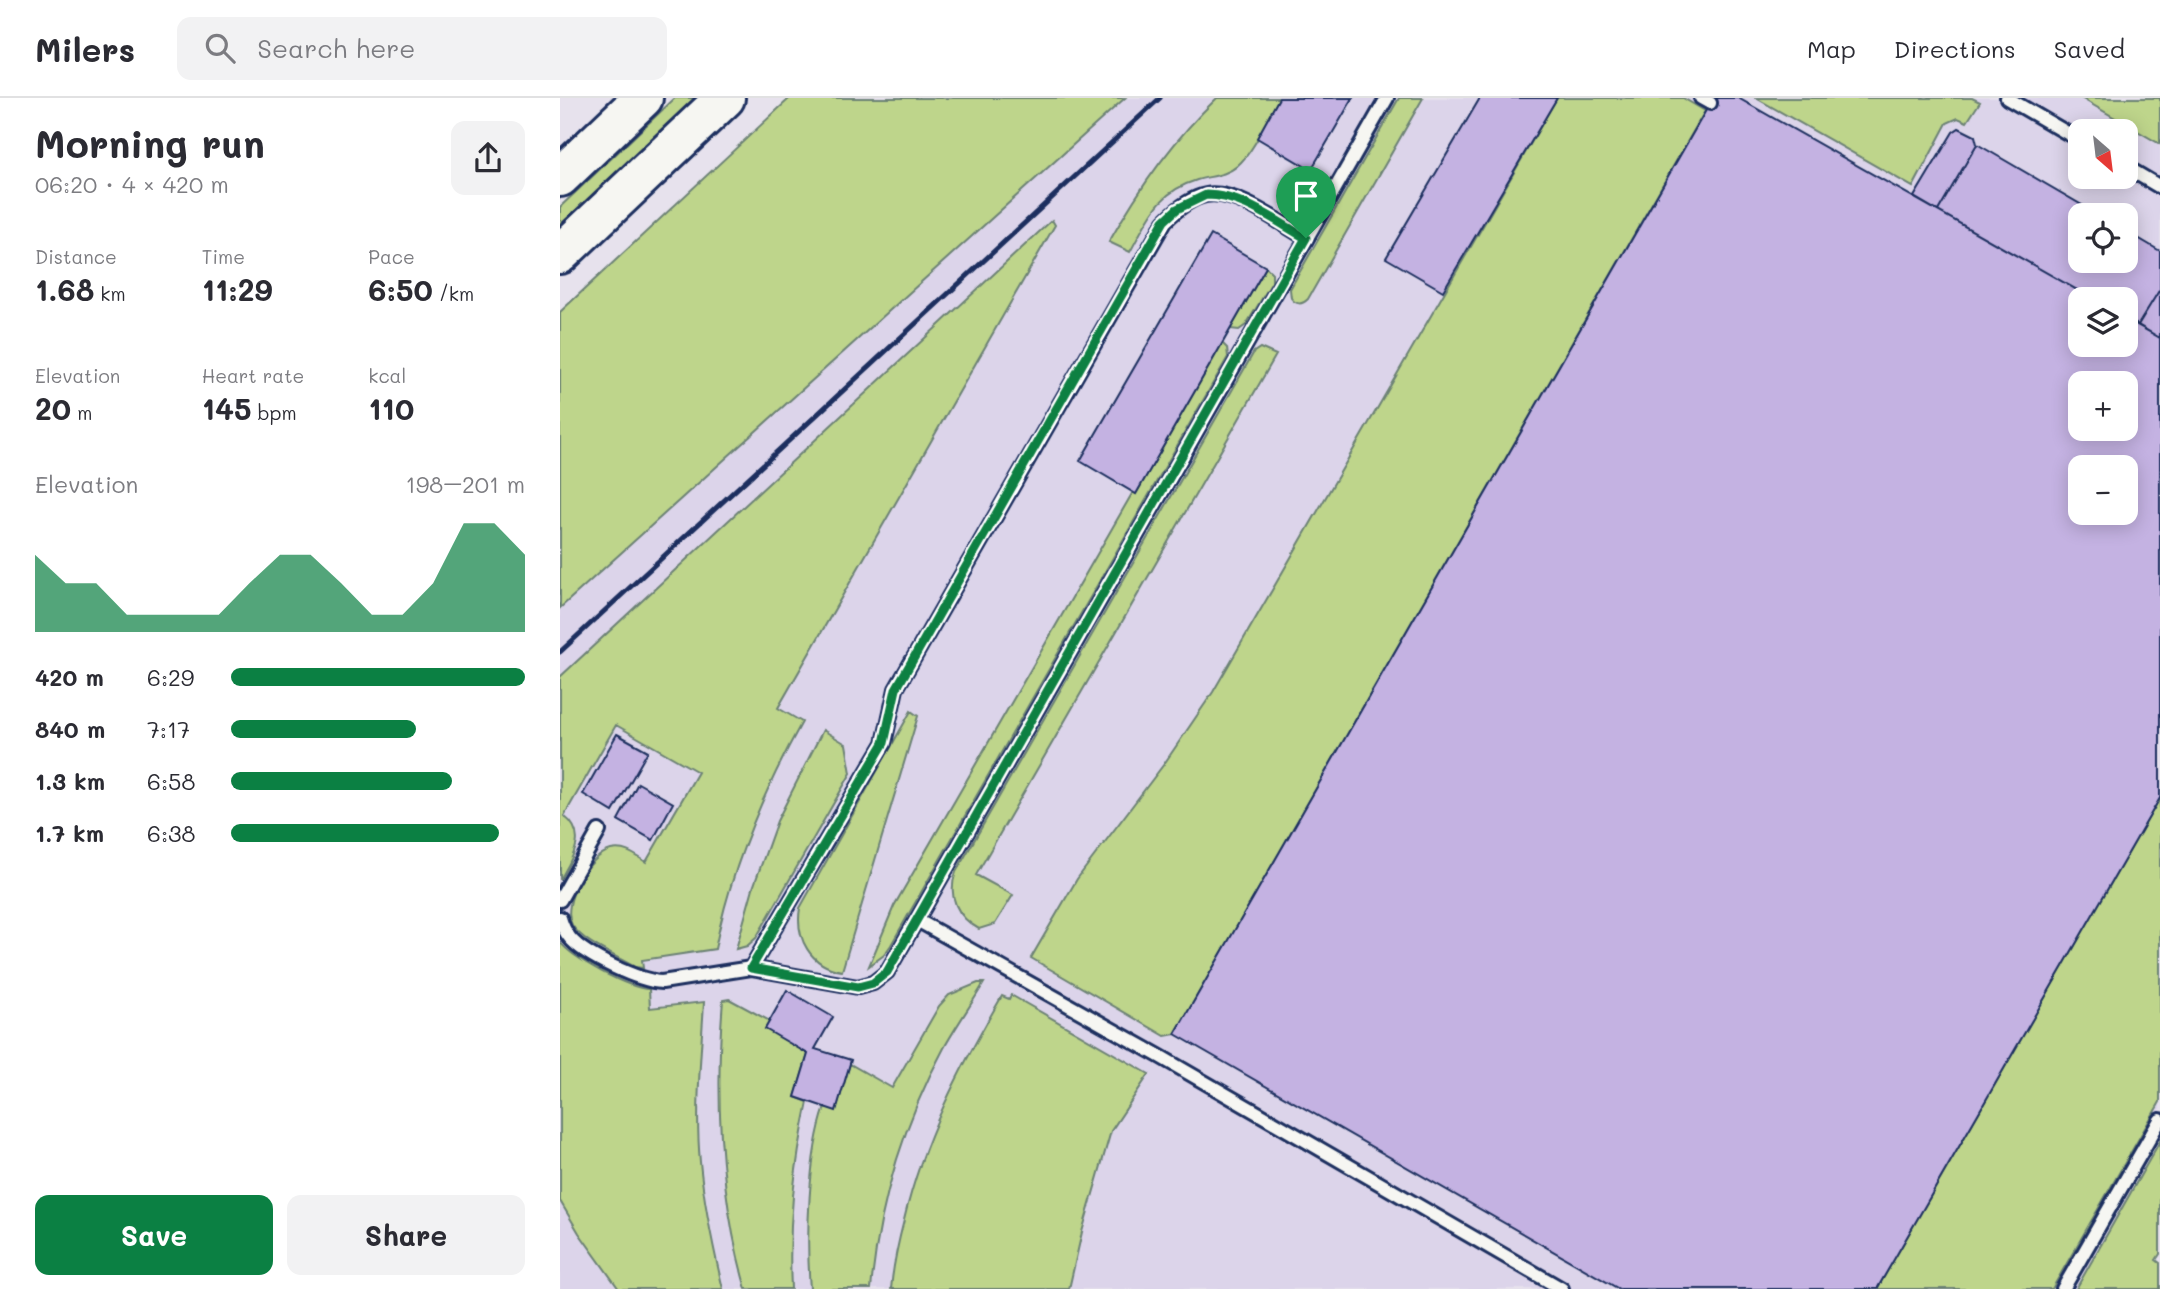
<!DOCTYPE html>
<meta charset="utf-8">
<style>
:root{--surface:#fff;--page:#f2f2f3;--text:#2b2b33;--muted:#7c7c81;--line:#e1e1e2;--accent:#0b8043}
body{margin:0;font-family:Mali,sans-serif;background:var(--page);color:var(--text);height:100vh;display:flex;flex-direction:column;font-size:26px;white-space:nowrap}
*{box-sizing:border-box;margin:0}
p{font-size:23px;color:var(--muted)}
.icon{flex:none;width:38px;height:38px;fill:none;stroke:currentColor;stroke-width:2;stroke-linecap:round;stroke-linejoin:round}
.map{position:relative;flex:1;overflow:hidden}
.sheet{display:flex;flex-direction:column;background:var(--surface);width:560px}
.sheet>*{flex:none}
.needle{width:46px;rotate:152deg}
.tools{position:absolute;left:1508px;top:21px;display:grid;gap:14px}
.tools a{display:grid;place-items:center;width:70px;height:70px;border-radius:14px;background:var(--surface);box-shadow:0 4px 18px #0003;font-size:35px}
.pin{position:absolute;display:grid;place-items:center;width:60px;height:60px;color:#fff;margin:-72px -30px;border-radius:50% 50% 50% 0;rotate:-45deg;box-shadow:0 0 7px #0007}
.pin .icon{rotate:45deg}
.round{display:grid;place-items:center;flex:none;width:74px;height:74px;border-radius:14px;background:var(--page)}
.headline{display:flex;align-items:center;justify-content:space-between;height:119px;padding:0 35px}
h1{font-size:38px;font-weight:700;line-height:52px}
.stats{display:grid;grid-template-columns:repeat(3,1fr);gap:10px;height:119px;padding:7px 35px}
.stats div{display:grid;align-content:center}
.stats b{font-size:30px;font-weight:700}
.stats small{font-size:19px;font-weight:400}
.stats p{font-size:19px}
.chart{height:196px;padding:14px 35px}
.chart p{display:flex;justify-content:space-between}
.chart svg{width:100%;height:126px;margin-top:7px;fill:var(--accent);opacity:.7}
.action{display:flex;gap:14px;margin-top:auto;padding:14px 35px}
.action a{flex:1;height:80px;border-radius:14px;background:var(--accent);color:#fff;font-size:28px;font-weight:700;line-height:80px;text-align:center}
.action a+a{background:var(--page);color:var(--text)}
ul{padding:0 35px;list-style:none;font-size:23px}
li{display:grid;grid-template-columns:112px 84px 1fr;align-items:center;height:52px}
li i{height:18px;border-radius:9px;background:var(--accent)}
header{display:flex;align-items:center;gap:42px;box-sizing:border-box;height:98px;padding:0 35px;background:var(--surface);border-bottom:2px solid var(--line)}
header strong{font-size:33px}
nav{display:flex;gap:38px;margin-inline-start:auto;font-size:24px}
.search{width:490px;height:63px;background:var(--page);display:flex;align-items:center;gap:18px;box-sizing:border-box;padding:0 24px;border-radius:14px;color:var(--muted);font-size:26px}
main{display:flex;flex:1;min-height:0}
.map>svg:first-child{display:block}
</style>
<header>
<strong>Milers</strong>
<div class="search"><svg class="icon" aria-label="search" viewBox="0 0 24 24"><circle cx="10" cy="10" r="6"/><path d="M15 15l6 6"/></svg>Search here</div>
<nav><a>Map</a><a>Directions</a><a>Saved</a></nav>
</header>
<main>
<section class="sheet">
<div class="headline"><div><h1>Morning run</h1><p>06:20 · 4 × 420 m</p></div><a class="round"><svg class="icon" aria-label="share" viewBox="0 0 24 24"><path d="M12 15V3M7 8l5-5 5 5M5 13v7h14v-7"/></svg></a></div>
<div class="stats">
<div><p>Distance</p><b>1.68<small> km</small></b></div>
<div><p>Time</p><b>11:29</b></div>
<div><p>Pace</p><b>6:50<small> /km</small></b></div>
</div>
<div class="stats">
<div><p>Elevation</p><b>20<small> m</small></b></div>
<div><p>Heart rate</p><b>145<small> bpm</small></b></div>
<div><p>kcal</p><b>110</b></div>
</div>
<div class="chart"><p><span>Elevation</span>198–201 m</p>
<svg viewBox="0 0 160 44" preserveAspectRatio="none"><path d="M0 44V17L10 27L20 27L30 38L40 38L50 38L60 38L70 27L80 17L90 17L100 27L110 38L120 38L130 27L140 6L150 6L160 17V44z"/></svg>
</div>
<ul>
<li><b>420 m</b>6:29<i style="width:100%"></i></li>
<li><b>840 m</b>7:17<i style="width:63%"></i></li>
<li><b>1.3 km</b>6:58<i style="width:75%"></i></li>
<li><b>1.7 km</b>6:38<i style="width:91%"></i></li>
</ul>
<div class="action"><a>Save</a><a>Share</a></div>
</section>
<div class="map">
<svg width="1600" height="1191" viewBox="0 0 1600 1191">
<rect width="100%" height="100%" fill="#e7e2ed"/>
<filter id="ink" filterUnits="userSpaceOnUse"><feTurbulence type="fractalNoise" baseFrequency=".0143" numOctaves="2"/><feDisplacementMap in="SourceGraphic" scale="14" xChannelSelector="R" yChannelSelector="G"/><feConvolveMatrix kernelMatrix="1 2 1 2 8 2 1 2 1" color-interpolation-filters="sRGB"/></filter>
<g filter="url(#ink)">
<!-- built -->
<path fill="#dcd4ea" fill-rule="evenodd" d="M565,0H1600V1136L1577,1177L1600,1191H0V510ZM1521,33H1566V79H1521ZM1521,117H1566V163H1521ZM1521,201H1566V247H1521ZM1521,285H1566V331H1521ZM1521,369H1566V415H1521Z"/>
<!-- green -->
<path fill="#bed58b" stroke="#6c8274" stroke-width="2" d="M115,0H137L0,129V109Z
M230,0H565L0,510V214Z
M657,0H719C708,20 694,54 677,68C666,78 650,78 637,82C597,94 589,120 570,154L549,144C578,92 614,41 657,0Z
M839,0H863L748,201C742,207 736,207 731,200L730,191Z
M997,0H1123L1145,13L615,936L605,938L471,860L517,781L604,666L653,594Z
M1196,0H1412L1420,4L1407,24L1398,20L1387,25L1353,89Z
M1521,0H1600V46Z
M492,122L495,127L218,610L242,624C202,696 171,770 155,851L82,862L83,870L75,869C57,858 23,845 12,827C0,806 29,757 51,752C66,749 75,757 86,764L138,674L56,627L4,718C29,737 12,760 0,782V579Z
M706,169L712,175V184L686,227L679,232L670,231Z
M662,245L667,250L668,259L331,847L324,857L309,868L334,808L573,394L576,395Z
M700,250L716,257L416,777L453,797L435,826L419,831C397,819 387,798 396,774L694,254Z
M351,613L358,618L282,873C250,868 235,840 240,810Z
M263,632L286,646L291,675L196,840L187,848L176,851L193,790L217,723Z
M1600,700V1004L1492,1191H1317Z
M0,844C13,861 68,890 89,891L90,910L144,904C141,957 135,1011 140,1064C144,1107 153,1149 163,1191H59L19,1135L0,1103Z
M418,885H424C411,907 396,928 384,950C344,1024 319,1107 311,1191H250C246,1139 248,1058 265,1009L276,1012L290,966L332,990L379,908L389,897Z
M451,897L589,976L551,1033L522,1134L509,1191H331C333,1168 338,1145 344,1122C363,1041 400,970 442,898L449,901Z
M169,901L210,923L248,956L235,999L248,1004C234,1069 228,1124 231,1191H186C159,1096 155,999 163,902Z
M1600,1043V1156L1596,1162L1600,1165V1191H1516Z"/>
<!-- building -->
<path fill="#c4b2e2" stroke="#1b2f5e" stroke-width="2" fill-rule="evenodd" d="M719,0H793L751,72L697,40Z
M920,0H997L883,193L826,160Z
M1153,0H1178L1533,201H1521V247H1566V221L1600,240V700L1317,1191H1059L615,936ZM1521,285H1566V331H1521ZM1521,369H1566V415H1521Z
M1399,30L1415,38L1417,46L1378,113L1354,99L1393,34Z
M1417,46L1539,117H1521V163H1566V133L1600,153V191L1578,227L1566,221V201H1533L1378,113Z
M651,137L706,169L576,396L520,363Z
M1600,191V240L1578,227Z
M57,636L88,653L53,714L23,696Z
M78,685L113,705L93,742L58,722Z
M227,892L273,919L255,951L291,962L276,1013L235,999L248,956L205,931Z"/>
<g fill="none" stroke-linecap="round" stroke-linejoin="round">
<!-- lane casing -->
<g stroke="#1b2f5e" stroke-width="18">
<path id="lane" d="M1141,0L1150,5
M1447,0L1521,43
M1566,69L1600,89
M0,802L39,733
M0,820C2,827 5,834 10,840C25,858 79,883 102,884L191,870L324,645L336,591L605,123C616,112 630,100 646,97C675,91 721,126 746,140
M357,822L601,959L1002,1191
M191,870L298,889L313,885L327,874L827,0
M1503,1191L1600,1022"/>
</g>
<!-- highway casing -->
<g stroke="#1b2f5e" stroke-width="44">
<path id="highway" d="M0,79L83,0
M0,156L165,0"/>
</g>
<!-- lane -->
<use href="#lane" stroke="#f6f6f2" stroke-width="12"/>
<!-- highway -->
<use href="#highway" stroke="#f6f6f2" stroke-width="38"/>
<!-- rail -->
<path stroke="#1b2f5e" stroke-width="5" d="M0,554L600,0"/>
</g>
</g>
<g fill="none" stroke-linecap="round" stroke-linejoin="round" filter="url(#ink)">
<!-- route casing -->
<g stroke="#fff" stroke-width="14">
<path id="route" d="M646,97C683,97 715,123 746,140L327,874L313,885L298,889L191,870L324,645L336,591L604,123L617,111Z"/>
</g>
<!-- route -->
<use href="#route" stroke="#0b8043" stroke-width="9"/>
</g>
</svg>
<div class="tools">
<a><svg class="needle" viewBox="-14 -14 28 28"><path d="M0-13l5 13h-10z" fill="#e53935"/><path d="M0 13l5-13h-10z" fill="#7c7c81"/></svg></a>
<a><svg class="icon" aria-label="locate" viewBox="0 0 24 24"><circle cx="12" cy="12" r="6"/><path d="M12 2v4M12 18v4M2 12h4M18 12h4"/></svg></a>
<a><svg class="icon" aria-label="layers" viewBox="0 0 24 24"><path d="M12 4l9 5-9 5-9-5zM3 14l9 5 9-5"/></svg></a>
<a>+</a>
<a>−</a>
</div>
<div class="pin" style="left:746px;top:140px;background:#1e9e55"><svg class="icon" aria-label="arrive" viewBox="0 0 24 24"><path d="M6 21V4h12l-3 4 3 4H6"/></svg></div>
</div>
</main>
